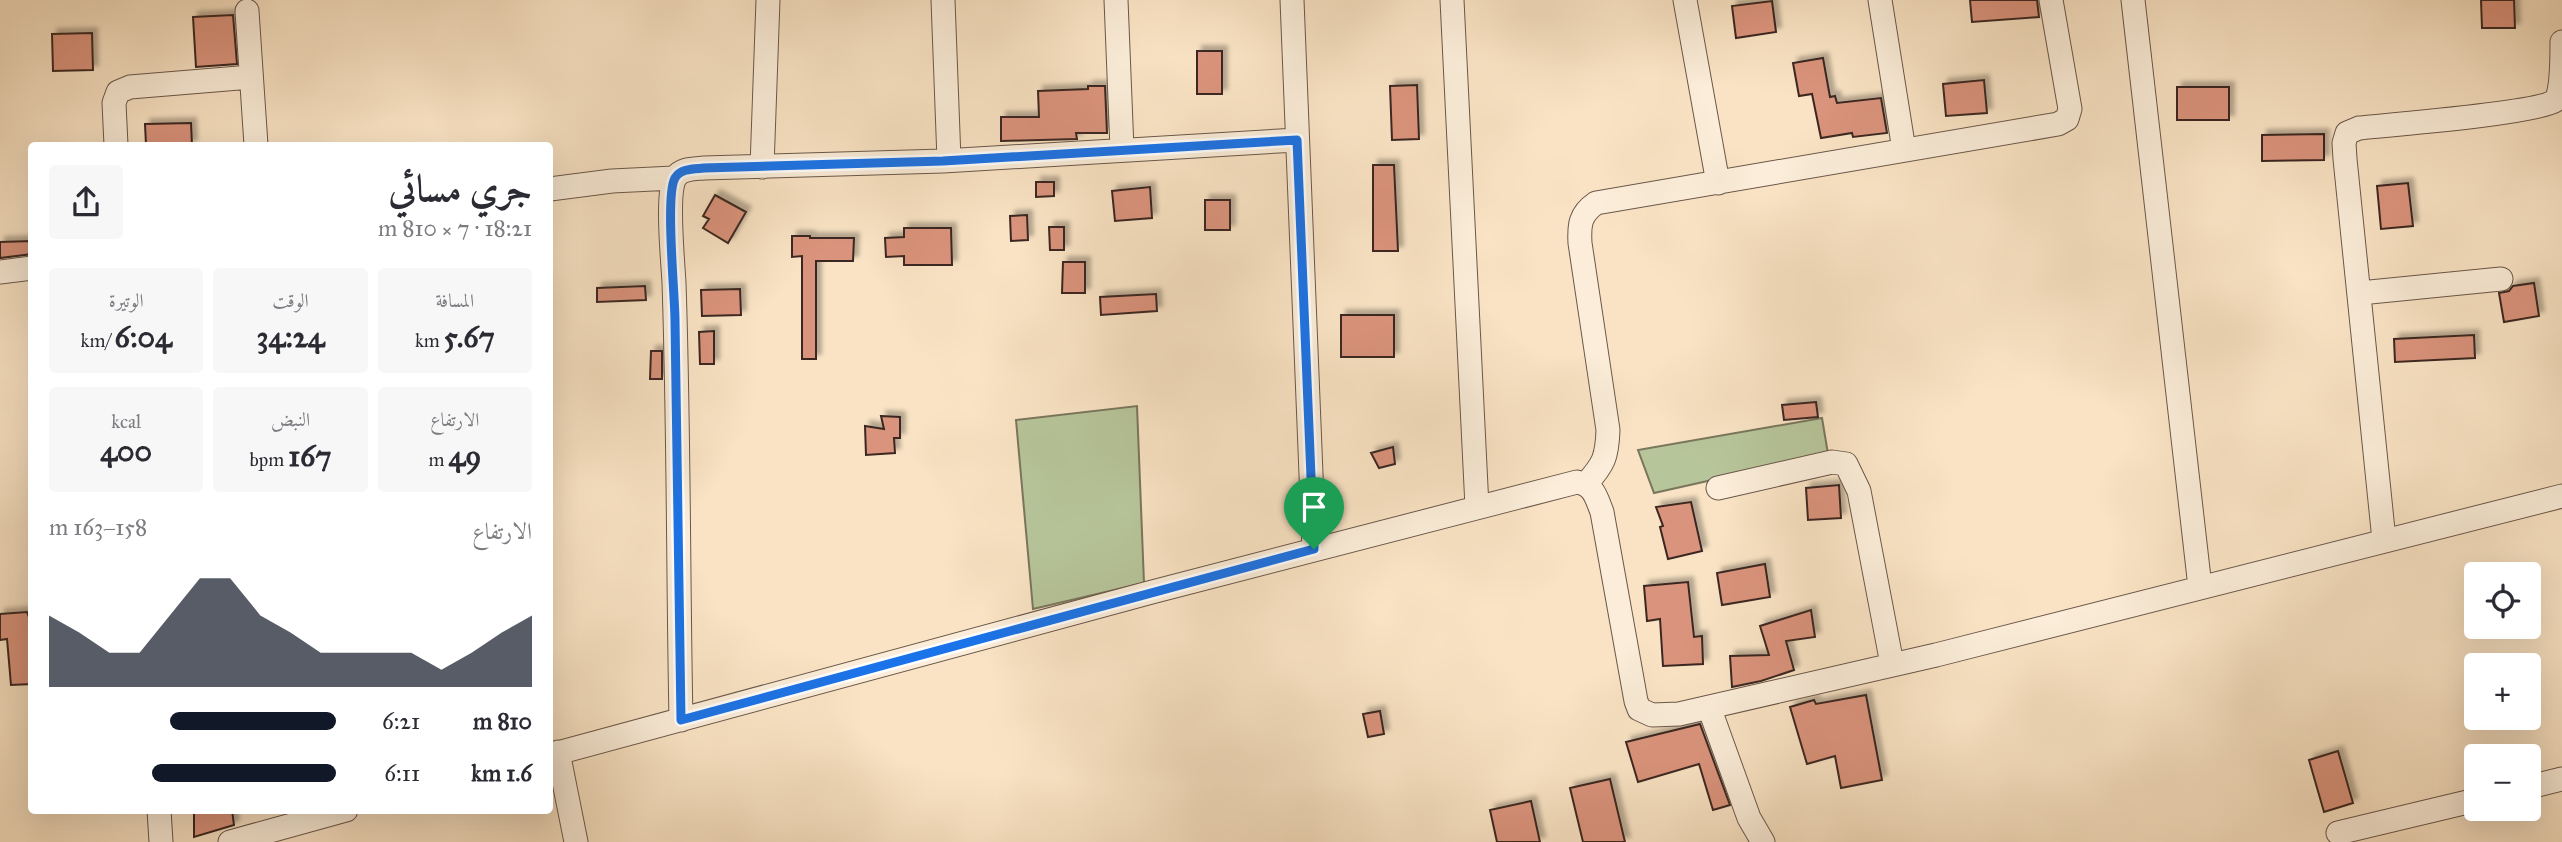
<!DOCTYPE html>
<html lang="ar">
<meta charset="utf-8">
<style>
:root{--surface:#fff;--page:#f7f7f7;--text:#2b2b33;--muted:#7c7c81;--accent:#111827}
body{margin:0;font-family:"IM FELL Great Primer",Amiri,serif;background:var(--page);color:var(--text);direction:rtl;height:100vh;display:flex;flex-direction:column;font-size:26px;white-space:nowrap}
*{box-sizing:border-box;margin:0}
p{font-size:23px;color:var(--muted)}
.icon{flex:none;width:38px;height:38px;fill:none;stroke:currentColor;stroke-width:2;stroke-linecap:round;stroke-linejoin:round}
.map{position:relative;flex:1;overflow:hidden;direction:ltr}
.details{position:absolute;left:28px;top:142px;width:525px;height:672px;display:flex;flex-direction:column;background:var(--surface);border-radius:7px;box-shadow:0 7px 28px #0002;direction:rtl}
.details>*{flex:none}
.controls{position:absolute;left:2464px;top:562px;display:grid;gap:14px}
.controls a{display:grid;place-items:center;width:77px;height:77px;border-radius:7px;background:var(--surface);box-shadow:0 7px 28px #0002;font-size:35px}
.pin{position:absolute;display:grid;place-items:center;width:60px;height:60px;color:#fff;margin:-72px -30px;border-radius:50% 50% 50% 0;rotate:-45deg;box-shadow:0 0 7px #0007}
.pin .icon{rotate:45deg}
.round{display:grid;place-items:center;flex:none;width:74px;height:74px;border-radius:7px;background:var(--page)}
.head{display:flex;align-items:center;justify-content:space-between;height:119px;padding:0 21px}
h1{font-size:38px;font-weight:700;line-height:52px}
.figures{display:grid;grid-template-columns:repeat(3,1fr);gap:10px;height:119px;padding:7px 21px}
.figures div{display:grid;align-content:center;border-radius:7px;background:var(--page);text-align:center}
.figures b{font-size:30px;font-weight:700}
.figures small{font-size:19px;font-weight:400}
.figures p{font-size:19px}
.chart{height:196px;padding:14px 21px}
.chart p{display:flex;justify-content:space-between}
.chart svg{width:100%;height:126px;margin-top:7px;fill:var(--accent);opacity:.7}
ul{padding:0 21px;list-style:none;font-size:23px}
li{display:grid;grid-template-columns:112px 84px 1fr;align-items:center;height:52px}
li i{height:18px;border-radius:9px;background:var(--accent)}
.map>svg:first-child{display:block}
</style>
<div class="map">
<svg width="2562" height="842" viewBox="0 0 2562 842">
<defs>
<filter id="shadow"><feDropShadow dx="5" dy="-5" stdDeviation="2" flood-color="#0004"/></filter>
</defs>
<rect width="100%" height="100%" fill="#f9e3c4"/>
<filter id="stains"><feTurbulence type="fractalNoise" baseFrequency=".00286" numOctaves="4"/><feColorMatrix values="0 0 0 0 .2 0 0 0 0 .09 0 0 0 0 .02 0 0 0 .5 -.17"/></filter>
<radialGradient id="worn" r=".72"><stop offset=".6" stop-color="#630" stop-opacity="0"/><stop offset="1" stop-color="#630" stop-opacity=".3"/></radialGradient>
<!-- green -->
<path fill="#b7c59a" stroke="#79765d" stroke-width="2" d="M1137,406L1144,583L1033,609L1016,420Z
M1822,418L1828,454L1654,493L1638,450Z"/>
<!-- building -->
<path fill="#da937b" stroke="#3b2820" stroke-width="2" filter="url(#shadow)" d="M1970,0H2037L2039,17L1972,22Z
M2481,0H2514L2515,28H2482Z
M1772,1L1776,32L1736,38L1732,6Z
M233,15L237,64L196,67L193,17Z
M92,33L93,70L53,71L52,34Z
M1197,51H1222V94H1197Z
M1823,58L1830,97L1835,96L1837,103L1881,98L1887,133L1853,137L1852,133L1821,138L1812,94L1799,96L1793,63Z
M1984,80L1987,113L1946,116L1943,84Z
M1417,85L1419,139L1392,140L1390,86Z
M1088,86H1105L1107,133H1076L1077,139L1001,141V117H1039L1038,91L1088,89Z
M2177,87H2229V120H2177Z
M191,123L192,145H146L145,124Z
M2324,134V160L2262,161V135Z
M1373,165H1394L1398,251H1373Z
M1036,182H1054V196L1036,197Z
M2408,183L2413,226L2381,229L2377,186Z
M1150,187L1152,218L1115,221L1112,191Z
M715,195L746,212L728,243L703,228L709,219L703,216Z
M1205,200H1230V230H1205Z
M1027,215L1028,240L1011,241L1010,216Z
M1049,227H1064V250H1050Z
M904,228H951L952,265H904V256L886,257L885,238L904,237Z
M792,236H810V238H854L853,261H816V359H802V256L792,257Z
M32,241V254L0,258V242Z
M1063,262H1085V293H1062Z
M2534,283L2539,316L2504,322L2499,293L2509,291L2513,286Z
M645,286L646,300L597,302V288Z
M740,289L741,315L702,316L701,290Z
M1156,294L1157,311L1101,315L1100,297Z
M1341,315H1394V357H1341Z
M714,331V364H700L699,332Z
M2474,335L2475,358L2395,362L2394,339Z
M651,351H662V379H650Z
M1816,402L1818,417L1784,420L1782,405Z
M881,416L900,417V438H894L895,453L866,455L865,426L884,429Z
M1393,447L1395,464L1379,468L1371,453Z
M1839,485L1841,518L1808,520L1806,488Z
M1691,502L1702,551L1668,559L1660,527L1663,526L1656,507Z
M1765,564L1770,597L1722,605L1717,573Z
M1688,582L1694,637L1702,636L1703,664L1663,666L1660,619L1647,621L1644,586Z
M1811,610L1815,637L1786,641L1794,670L1761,681L1732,687L1730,656L1769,655L1760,626Z
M27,612L32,626V684L11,685L7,639L0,640V614Z
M1866,695L1882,780L1841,788L1835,756L1807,764L1790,707L1814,700L1816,704Z
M1380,711L1384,734L1368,737L1363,714Z
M1700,724L1730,805L1713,810L1699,764L1638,782L1626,742Z
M2338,751L2353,803L2324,812L2309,760Z
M1610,779L1625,842H1583L1570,788Z
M1531,801L1540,842H1497L1490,810Z
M194,810H232L234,825L194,837Z"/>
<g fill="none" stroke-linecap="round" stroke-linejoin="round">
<!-- minor casing -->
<g stroke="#6a5749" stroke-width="25">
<path id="minor" d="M943,0L949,160
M1116,0L1122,149
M1292,0L1314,549
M1452,0L1477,507
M1685,0L1718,183
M1880,0L1904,150
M2133,0L2200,587
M247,11L256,145
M116,145L114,103L118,92L130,87L251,77
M762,167L768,0
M550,189L612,181L674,178
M0,272L32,268
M2360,293L2501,279
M1586,484C1604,464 1607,457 1608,430L1580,243C1579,225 1580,214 1596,203L2058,124L2067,119L2070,109L2051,0
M1718,488L1832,462L1846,464L1859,491L1892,664
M2384,540L2345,159L2344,143L2347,133L2359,128C2389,125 2541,113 2556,100C2562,89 2562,58 2562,42
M1709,707L1749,818L1763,842
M681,720C678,574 679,429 674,283C673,262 666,194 675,178C681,168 695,169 704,168L943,161L1297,140
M558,752L576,842
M550,755L1152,592L1577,482C1594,485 1596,497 1602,512L1636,701L1639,709L1652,715L1679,714L1936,655L2562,496
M2529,787L2562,779
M159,810L161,842
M2338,833L2476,800
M230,842L346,810"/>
</g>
<!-- minor -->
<use href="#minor" stroke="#fbedd9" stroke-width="23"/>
</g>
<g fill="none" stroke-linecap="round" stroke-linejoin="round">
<!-- route casing -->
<g stroke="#fff" stroke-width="14">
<path id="route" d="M1297,140L1314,549L681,720C678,587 678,454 675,321C675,295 665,195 675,178C681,168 695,169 704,168L943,161Z"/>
</g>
<!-- route -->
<use href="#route" stroke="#1a73e8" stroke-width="9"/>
</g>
<rect width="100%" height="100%" filter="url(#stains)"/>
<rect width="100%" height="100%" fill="url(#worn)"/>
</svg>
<div class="controls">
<a><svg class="icon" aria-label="locate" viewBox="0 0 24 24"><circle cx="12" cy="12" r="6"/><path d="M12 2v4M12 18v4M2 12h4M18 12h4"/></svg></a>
<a>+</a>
<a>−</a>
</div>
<div class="pin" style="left:1314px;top:549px;background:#1e9e55"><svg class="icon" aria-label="arrive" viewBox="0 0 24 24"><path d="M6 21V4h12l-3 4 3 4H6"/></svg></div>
<section class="details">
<div class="head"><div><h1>جري مسائي</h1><p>18:21 · 7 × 810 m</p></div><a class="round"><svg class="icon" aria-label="share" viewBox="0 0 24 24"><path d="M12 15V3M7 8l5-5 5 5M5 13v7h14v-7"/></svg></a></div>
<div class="figures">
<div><p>المسافة</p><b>5.67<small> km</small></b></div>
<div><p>الوقت</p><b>34:24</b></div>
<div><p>الوتيرة</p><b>6:04<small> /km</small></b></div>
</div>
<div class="figures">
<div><p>الارتفاع</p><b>49<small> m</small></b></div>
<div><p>النبض</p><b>167<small> bpm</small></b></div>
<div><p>kcal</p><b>400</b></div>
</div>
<div class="chart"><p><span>الارتفاع</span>158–163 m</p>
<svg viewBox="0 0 160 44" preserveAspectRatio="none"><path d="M0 44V19L10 25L20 32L30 32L40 19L50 6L60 6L70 19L80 25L90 32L100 32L110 32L120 32L130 38L140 32L150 25L160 19V44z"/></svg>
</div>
<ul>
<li><b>810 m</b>6:21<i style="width:58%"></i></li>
<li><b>1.6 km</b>6:11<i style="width:64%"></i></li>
</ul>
</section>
</div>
